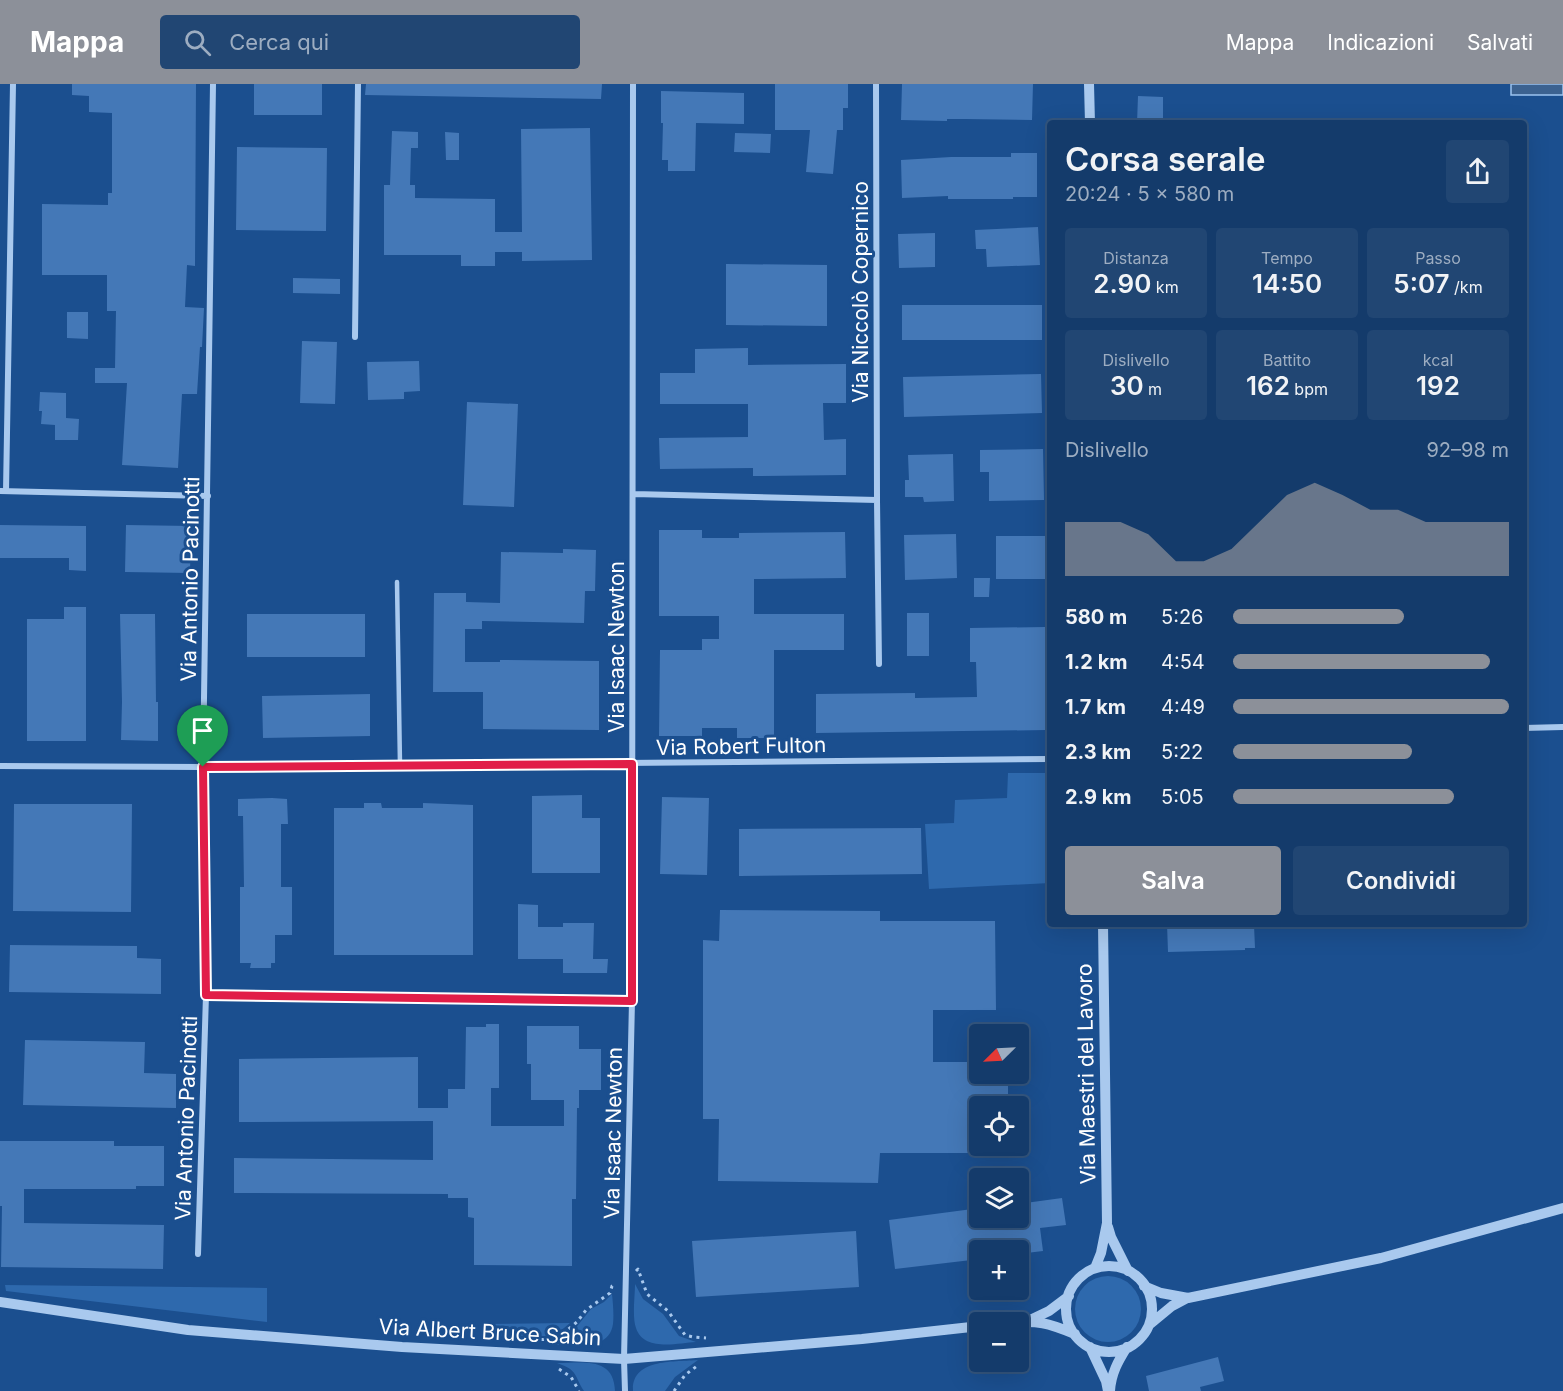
<!DOCTYPE html>
<html lang="it">
<meta charset="utf-8">
<style>
:root{--surface:#143b6b;--page:#214673;--text:#f1f3f6;--muted:#9dadc1;--line:#33557e;--accent:#8c9099}
body{margin:0;font-family:Inter,sans-serif;background:var(--page);color:var(--text);height:100vh;display:flex;flex-direction:column;font-size:22px;white-space:nowrap}
*{box-sizing:border-box;margin:0}
p{font-size:20px;color:var(--muted)}
.icon{flex:none;width:33px;height:33px;fill:none;stroke:currentColor;stroke-width:2;stroke-linecap:round;stroke-linejoin:round}
.map{position:relative;flex:1;overflow:hidden}
.drawer{position:absolute;left:1047px;top:36px;width:480px;height:807px;display:flex;flex-direction:column;background:var(--surface);border-radius:6px;box-shadow:0 6px 24px #0002,0 0 0 2px var(--line)}
.drawer>*{flex:none}
.needle{width:39px;rotate:246deg}
.buttons{position:absolute;left:969px;top:940px;display:grid;gap:12px}
.buttons a{display:grid;place-items:center;width:60px;height:60px;border-radius:6px;background:var(--surface);box-shadow:0 6px 24px #0002,0 0 0 2px var(--line);font-size:30px}
.pin{position:absolute;display:grid;place-items:center;width:51px;height:51px;color:#fff;margin:-62px -26px;border-radius:50% 50% 50% 0;rotate:-45deg;box-shadow:0 0 6px #0007}
.pin .icon{rotate:45deg}
.round{display:grid;place-items:center;flex:none;width:63px;height:63px;border-radius:6px;background:var(--page)}
.overview{display:flex;align-items:center;justify-content:space-between;height:102px;padding:0 18px}
h1{font-size:33px;font-weight:600;line-height:45px}
.figures{display:grid;grid-template-columns:repeat(3,1fr);gap:9px;height:102px;padding:6px 18px}
.figures div{display:grid;align-content:center;border-radius:6px;background:var(--page);text-align:center}
.figures b{font-size:26px;font-weight:600}
.figures small{font-size:16px;font-weight:400}
.figures p{font-size:16px}
.chart{height:168px;padding:12px 18px}
.chart p{display:flex;justify-content:space-between}
.chart svg{width:100%;height:108px;margin-top:6px;fill:var(--accent);opacity:.7}
.button{display:flex;gap:12px;margin-top:auto;padding:12px 18px}
.button a{flex:1;height:69px;border-radius:6px;background:var(--accent);color:#fff;font-size:24px;font-weight:600;line-height:69px;text-align:center}
.button a+a{background:var(--page);color:var(--text)}
ul{padding:0 18px;list-style:none;font-size:20px}
li{display:grid;grid-template-columns:96px 72px 1fr;align-items:center;height:45px}
li i{height:15px;border-radius:8px;background:var(--accent)}
header{display:flex;align-items:center;gap:36px;box-sizing:border-box;height:84px;padding:0 30px;background:var(--accent);color:#fff}
header strong{font-size:28px}
nav{display:flex;gap:33px;margin-inline-start:auto;font-size:21px}
.search{width:420px;height:54px;background:var(--page);display:flex;align-items:center;gap:15px;box-sizing:border-box;padding:0 21px;border-radius:6px;color:var(--muted);font-size:22px}
.map>svg:first-child{display:block}
</style>
<header>
<strong>Mappa</strong>
<div class="search"><svg class="icon" aria-label="search" viewBox="0 0 24 24"><circle cx="10" cy="10" r="6"/><path d="M15 15l6 6"/></svg>Cerca qui</div>
<nav><a>Mappa</a><a>Indicazioni</a><a>Salvati</a></nav>
</header>
<div class="map">
<svg width="1563" height="1307" viewBox="0 0 1563 1307">
<rect width="100%" height="100%" fill="#1b4f8f"/>
<!-- green -->
<path fill="#2e69ad" d="M1008,689H1050V799L929,805L925,740L954,739L955,716L1007,714Z
M1075 1225a33 33 0 1 1 66 0a33 33 0 1 1-66 0Z
M635,1200L643,1215L663,1230L679,1252L696,1258C677,1259 644,1268 636,1244C632,1233 635,1212 635,1200Z
M5,1201L267,1204V1238L6,1207Z
M612,1210C613,1220 614,1230 613,1240C609,1268 572,1260 551,1261L564,1255L574,1246L591,1225L604,1218Z
M570,1239L558,1249L546,1252H481V1240Z
M698,1276L675,1293L665,1307H633C631,1274 676,1278 698,1276Z
M557,1279C582,1279 614,1272 615,1307H584C573,1290 579,1287 557,1279Z"/>
<!-- water -->
<path fill="#3c6290" stroke="#9cc4f0" stroke-width="1.5" d="M1511,0H1563V11H1511Z"/>
<!-- building -->
<path fill="#4478b7" d="M72,0H196L195,182L187,181L185,223L204,224L202,263H200L197,310H182L178,384L122,381L127,299H95V284H115L116,227H107V191H42V120L108,121V109H112V29L89,28V12L72,11Z
M254,0H322V31H254Z
M366,0H602L601,15L365,11Z
M775,0H848V24H843V46H837L833,90L806,88L810,46H775Z
M902,0H1033L1032,36L965,35H947V37L901,36Z
M661,7L744,9V40L696,39L695,87H668V76H662L663,39H661Z
M1138,12L1163,13V39H1137Z
M590,44L592,176L522,177V168H495V182H461V171H384V101H390L392,47L418,48V64H411L410,101H415V114L495,115V148H522L521,45Z
M445,48L459,49V76H446Z
M735,49L771,50L770,69L734,68Z
M237,63L327,64L326,147L236,146Z
M1011,69H1037V113H1013V115H948V112L902,114L901,76L951,73H1011Z
M1038,143L1040,181L987,183L986,165H976L975,146Z
M935,149V183L899,184L898,150Z
M726,180L827,181V242L726,241Z
M293,194L340,195V210L293,209Z
M902,221H1042V256H902Z
M67,228H88V255L67,254Z
M302,257L337,258L335,320L300,319Z
M748,264V281L846,280V319H823L824,356L846,355V391L753,392V384L660,385L659,354L748,353V320H660V289H695V265Z
M419,277L420,307L404,308V315L368,316L367,278Z
M1041,290L1042,329L904,333L903,293Z
M40,308L66,309V334L79,335L78,356H55V341L41,340L42,327H39Z
M467,318L518,320L514,423L463,421Z
M1043,365L1044,416L989,417V388H980V366Z
M953,370L954,417L924,418L923,413H905V396H909L908,371Z
M0,441L86,442V487L69,486V474H0Z
M126,441L191,442L190,489L125,488Z
M659,446H702V454H739V449L845,448L846,494L754,495V530H844V566H774V654H737V644H702V652H659L660,566H702V555H719V532H659Z
M956,450L957,494L905,496L904,451Z
M996,452H1046V495H996Z
M563,465L596,466L595,507H585L584,539L482,537V545H465V578H500V576L599,577V646L483,645V608H433L434,509H466V518L500,519L501,468L563,469Z
M974,494H990L989,513H974Z
M64,523H86V657H27V535H64Z
M907,529H929V572H907Z
M120,530H155L156,618H158V657L121,656L122,618Z
M247,530H365V573H247Z
M1045,543L1046,646L816,649V610L915,609V614L977,613L976,578H970V544Z
M370,610V652L263,654L262,612Z
M582,711V734H600V789H532V712Z
M662,713L709,714L707,791L660,790Z
M272,714L287,715L288,740H281V803H292V851H275V879H271V884H250L251,879H240V803H244L243,732H238V715Z
M364,719H381L382,724H423V719L473,721V871H334V724H364Z
M14,720H132L131,828L13,827Z
M921,744L922,790L739,792V745Z
M518,820L538,821V843H563V839H594L593,875H608L607,889H563V875H518Z
M720,826L880,827V837H995L996,926H933V978H980V990H1008V1023H980V1069H880L878,1099L718,1097L719,1035H703V856L719,857Z
M1167,840L1254,841L1255,864H1245V866L1168,868Z
M10,861L137,862V874L161,875V910L9,908Z
M486,940H499V1004H491V1042H564V1016H531V980H527V942H579V965H601V1006H579V1024H577L576,1115H572V1182L474,1181V1134L468,1133V1114H448V1110L234,1109V1074L433,1076V1037L239,1038V975L418,973V1024H448V1005H465L466,943H486Z
M25,956L145,958L144,989L176,990V1024L23,1021Z
M0,1057H114V1062H164V1102H136V1105H24V1139L164,1141L163,1185L1,1183L2,1122H0Z
M1062,1114L1066,1141L1040,1144L1043,1167L1018,1170V1167H980V1175L895,1185L889,1136L980,1124V1134H1018V1120Z
M856,1147L859,1203L696,1213L692,1157Z
M1218,1273L1224,1297L1200,1303L1201,1307H1149L1146,1292Z"/>
<g fill="none" stroke-linecap="round" stroke-linejoin="round">
<!-- path -->
<path stroke="#a9c9ee" stroke-width="3" stroke-dasharray="3 4.5" stroke-linecap="butt" d="M636,1187L638,1185L647,1210L668,1227L685,1251L693,1253L706,1254
M534,1256L552,1255L565,1248L577,1238L586,1226L610,1209L612,1202L615,1200
M559,1285L571,1293L579,1307
M674,1307L685,1291L697,1282"/>
<!-- service -->
<path stroke="#a9c9ee" stroke-width="4.5" d="M397,498L400,681"/>
<!-- minor -->
<path stroke="#a9c9ee" stroke-width="6" d="M355,253L358,0
M0,407L208,412
M6,407L13,0
M634,410L877,416L876,0
M877,416L879,580
M1524,644L1563,643
M0,682L203,683L1050,675
M206,911L632,917
M198,1170L206,911L203,683L213,0
M625,1307L624,1275L632,917L633,0"/>
<!-- tertiary -->
<path stroke="#a9c9ee" stroke-width="10" d="M1089,0L1090,39
M1108,1143L1111,1153L1128,1187
M1066 1225a43 43 0 1 1 86 0a43 43 0 1 1-86 0Z
M1095,1184L1101,1169L1107,1139L1103,840
M1144,1202L1161,1209L1188,1214L1381,1174L1563,1124
M0,1218L188,1246L402,1263L624,1275L862,1255L980,1242
M1028,1237L1049,1227L1069,1212
M1008,1239C1038,1236 1048,1239 1075,1250
M1149,1241L1172,1222L1187,1214
M1090,1263L1106,1297L1108,1307
M1110,1307C1111,1290 1118,1277 1127,1263"/>
</g>
<g fill="none" stroke-linecap="round" stroke-linejoin="round">
<!-- route casing -->
<g stroke="#fff" stroke-width="12">
<path id="route" d="M632,680V917L206,911L203,683Z"/>
</g>
<!-- route -->
<use href="#route" stroke="#e11d48" stroke-width="8"/>
</g>
<g text-anchor="middle" dominant-baseline="central" stroke-width="6" stroke-linejoin="round" paint-order="stroke">
<!-- street labels -->
<g font-size="21" fill="#fff" stroke="#1b4f8f">
<text transform="translate(860 208) rotate(-90)">Via Niccolò Copernico</text>
<text transform="translate(190 495) rotate(-89)">Via Antonio Pacinotti</text>
<text transform="translate(616 563) rotate(-90)">Via Isaac Newton</text>
<text transform="translate(741 662) rotate(-1)">Via Robert Fulton</text>
<text transform="translate(1086 990) rotate(-91)">Via Maestri del Lavoro</text>
<text transform="translate(186 1034) rotate(-88)">Via Antonio Pacinotti</text>
<text transform="translate(613 1049) rotate(-89)">Via Isaac Newton</text>
<text transform="translate(490 1248) rotate(3)">Via Albert Bruce Sabin</text>
</g>
</g>
</svg>
<div class="buttons">
<a><svg class="needle" viewBox="-14 -14 28 28"><path d="M0-13l5 13h-10z" fill="#e53935"/><path d="M0 13l5-13h-10z" fill="#9dadc1"/></svg></a>
<a><svg class="icon" aria-label="locate" viewBox="0 0 24 24"><circle cx="12" cy="12" r="6"/><path d="M12 2v4M12 18v4M2 12h4M18 12h4"/></svg></a>
<a><svg class="icon" aria-label="layers" viewBox="0 0 24 24"><path d="M12 4l9 5-9 5-9-5zM3 14l9 5 9-5"/></svg></a>
<a>+</a>
<a>−</a>
</div>
<div class="pin" style="left:203px;top:683px;background:#1e9e55"><svg class="icon" aria-label="arrive" viewBox="0 0 24 24"><path d="M6 21V4h12l-3 4 3 4H6"/></svg></div>
<section class="drawer">
<div class="overview"><div><h1>Corsa serale</h1><p>20:24 · 5 × 580 m</p></div><a class="round"><svg class="icon" aria-label="share" viewBox="0 0 24 24"><path d="M12 15V3M7 8l5-5 5 5M5 13v7h14v-7"/></svg></a></div>
<div class="figures">
<div><p>Distanza</p><b>2.90<small> km</small></b></div>
<div><p>Tempo</p><b>14:50</b></div>
<div><p>Passo</p><b>5:07<small> /km</small></b></div>
</div>
<div class="figures">
<div><p>Dislivello</p><b>30<small> m</small></b></div>
<div><p>Battito</p><b>162<small> bpm</small></b></div>
<div><p>kcal</p><b>192</b></div>
</div>
<div class="chart"><p><span>Dislivello</span>92–98 m</p>
<svg viewBox="0 0 160 44" preserveAspectRatio="none"><path d="M0 44V22L10 22L20 22L30 27L40 38L50 38L60 33L70 22L80 11L90 6L100 11L110 17L120 17L130 22L140 22L150 22L160 22V44z"/></svg>
</div>
<ul>
<li><b>580 m</b>5:26<i style="width:62%"></i></li>
<li><b>1.2 km</b>4:54<i style="width:93%"></i></li>
<li><b>1.7 km</b>4:49<i style="width:100%"></i></li>
<li><b>2.3 km</b>5:22<i style="width:65%"></i></li>
<li><b>2.9 km</b>5:05<i style="width:80%"></i></li>
</ul>
<div class="button"><a>Salva</a><a>Condividi</a></div>
</section>
</div>
